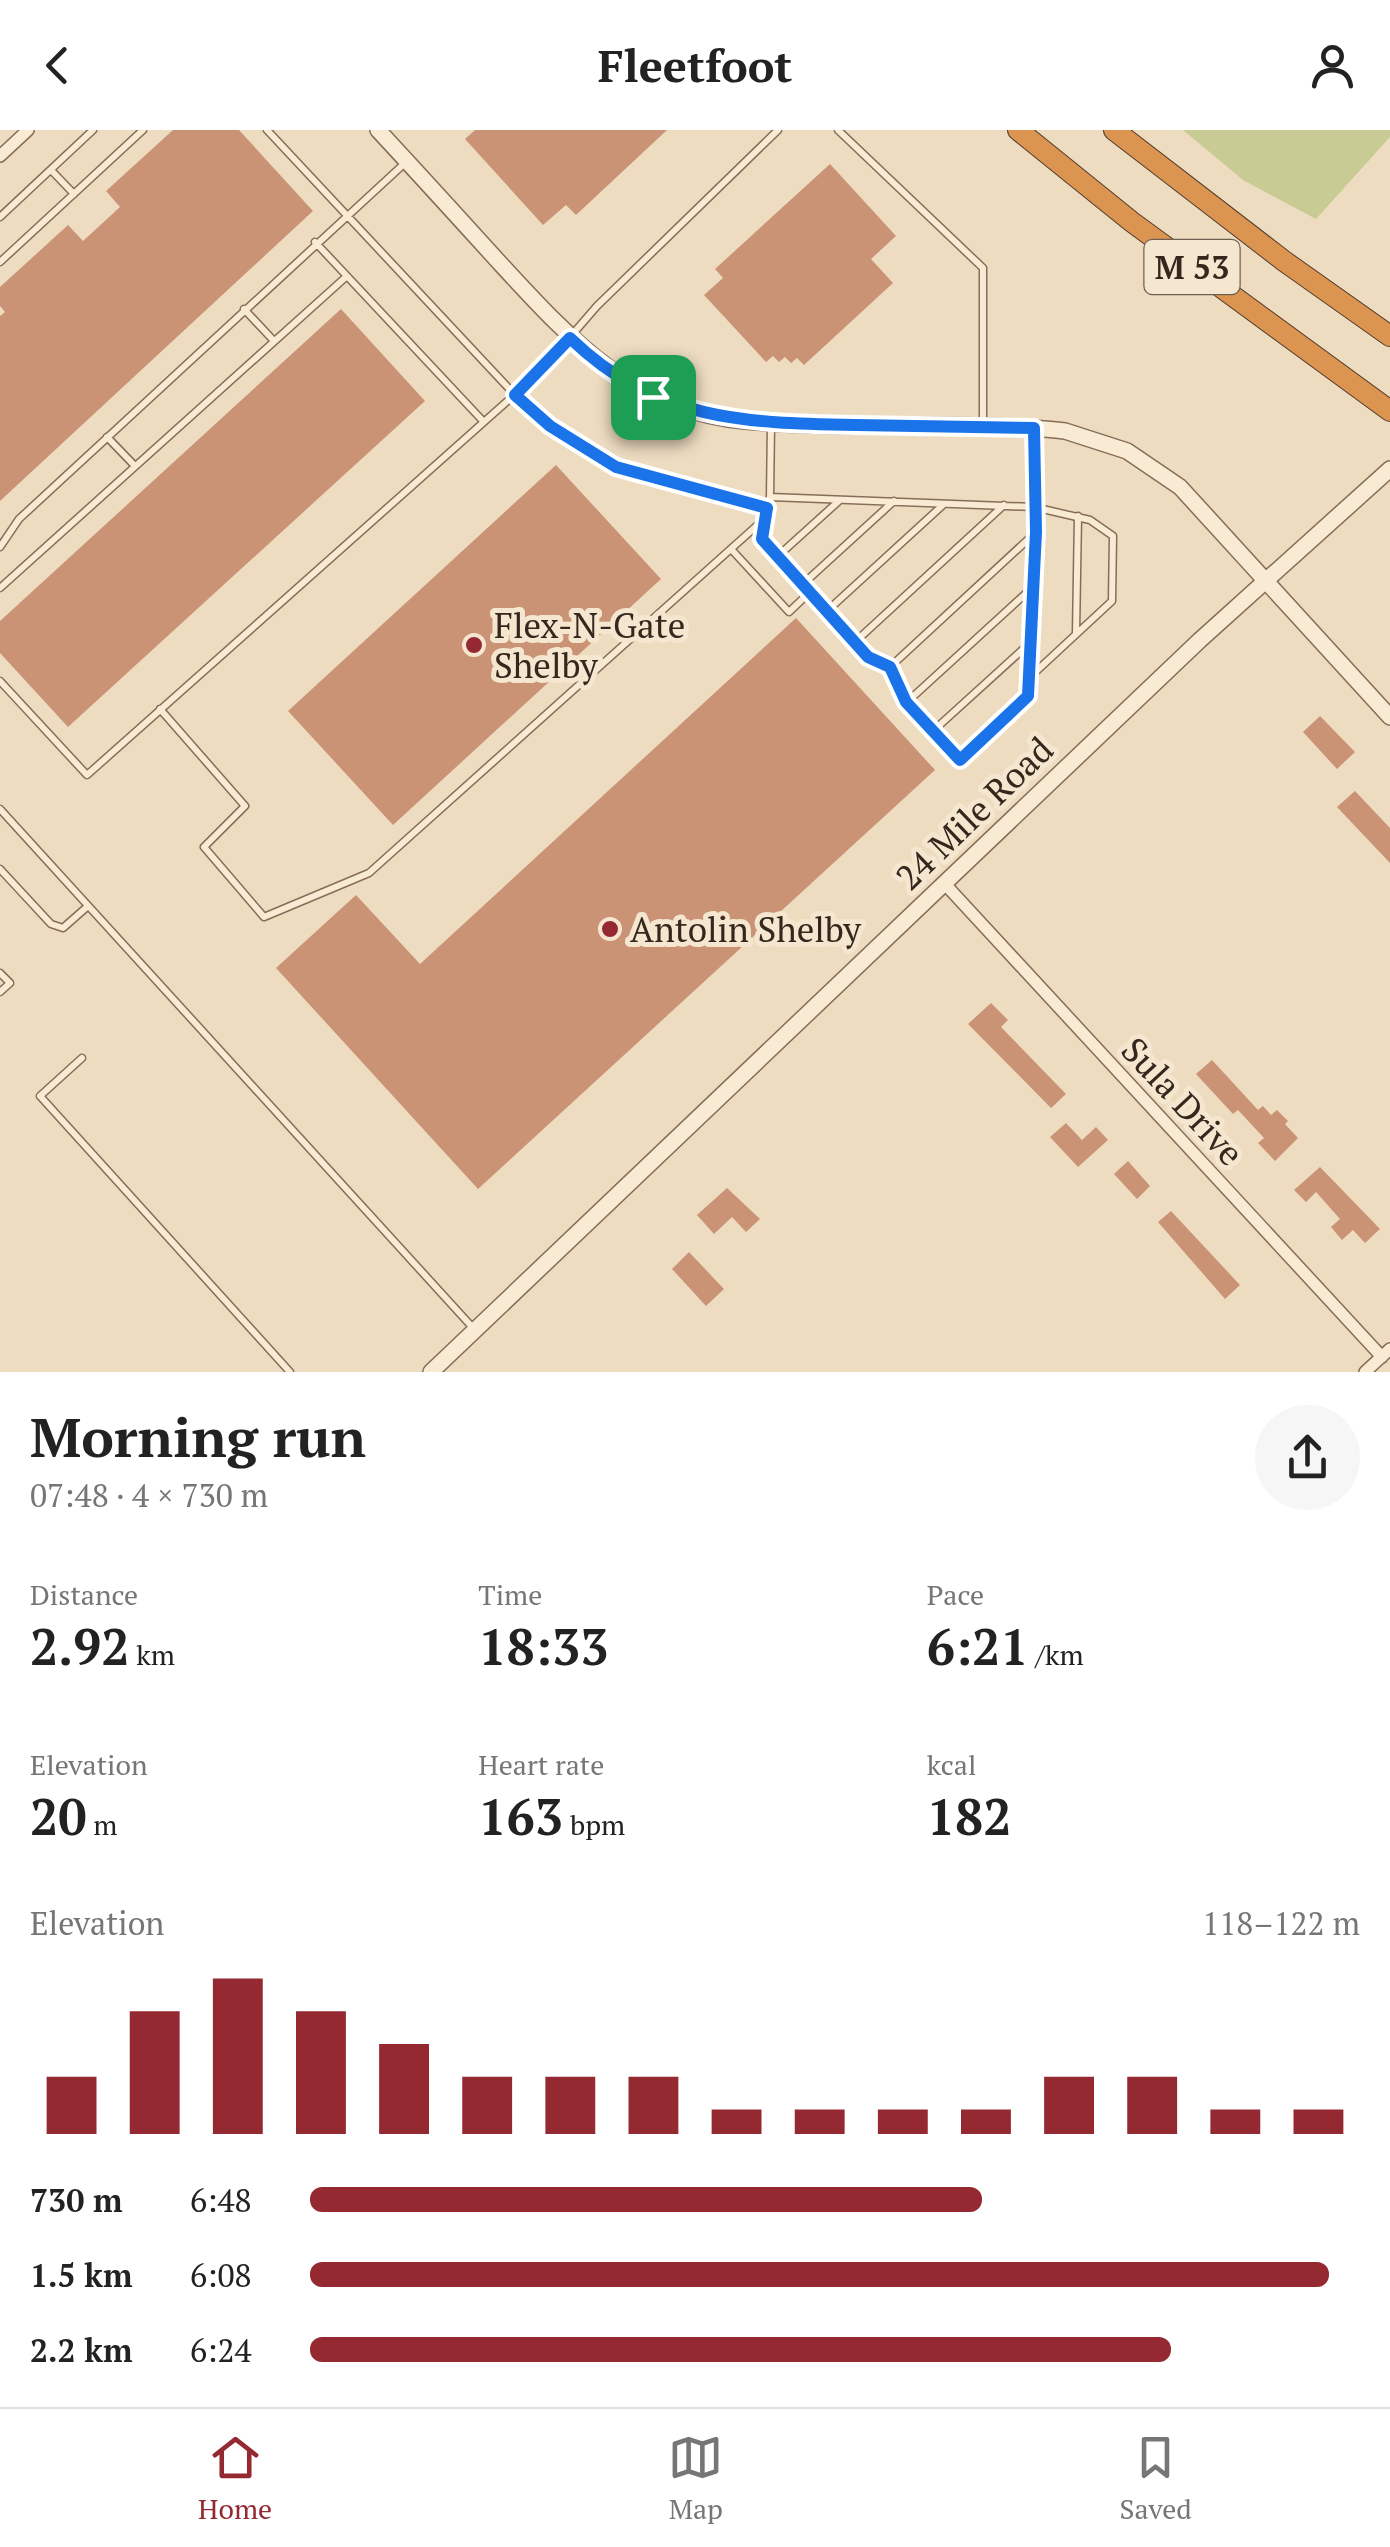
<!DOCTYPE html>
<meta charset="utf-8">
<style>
:root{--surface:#fff;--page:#f6f6f6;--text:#222;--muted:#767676;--line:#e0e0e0;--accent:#942932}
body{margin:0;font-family:"PT Serif",serif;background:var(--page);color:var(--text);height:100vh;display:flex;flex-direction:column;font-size:38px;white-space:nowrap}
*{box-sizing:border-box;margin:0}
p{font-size:32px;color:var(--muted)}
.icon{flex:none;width:55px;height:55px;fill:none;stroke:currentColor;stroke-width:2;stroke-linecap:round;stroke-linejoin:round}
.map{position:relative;height:1242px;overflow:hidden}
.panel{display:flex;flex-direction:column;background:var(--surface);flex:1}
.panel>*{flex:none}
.pin{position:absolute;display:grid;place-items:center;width:85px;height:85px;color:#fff;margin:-42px;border-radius:20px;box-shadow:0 5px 15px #0006}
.round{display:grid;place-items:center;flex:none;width:105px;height:105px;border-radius:52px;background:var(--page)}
.headline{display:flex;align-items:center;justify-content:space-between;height:170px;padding:0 30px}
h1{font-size:55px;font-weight:800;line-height:75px}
.stats{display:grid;grid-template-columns:repeat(3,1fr);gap:15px;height:170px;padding:10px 30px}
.stats div{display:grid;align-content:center}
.stats b{font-size:50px;font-weight:800}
.stats small{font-size:28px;font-weight:400}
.stats p{font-size:28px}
.chart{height:280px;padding:20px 30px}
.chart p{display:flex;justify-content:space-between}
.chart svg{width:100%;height:180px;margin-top:10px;stroke:var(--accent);stroke-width:6}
ul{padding:0 30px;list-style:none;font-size:32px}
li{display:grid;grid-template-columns:160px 120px 1fr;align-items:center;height:75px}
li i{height:25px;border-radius:12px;background:var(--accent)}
header{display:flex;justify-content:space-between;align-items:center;height:130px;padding:0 30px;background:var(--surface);font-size:45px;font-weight:800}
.tab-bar{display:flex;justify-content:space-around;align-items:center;height:140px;border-top:2px solid var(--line);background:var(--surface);font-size:28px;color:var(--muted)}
.tab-bar a{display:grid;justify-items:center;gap:5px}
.tab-bar .active{color:var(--accent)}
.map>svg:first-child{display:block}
</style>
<header><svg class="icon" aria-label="back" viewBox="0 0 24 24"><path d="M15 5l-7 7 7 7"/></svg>Fleetfoot<svg class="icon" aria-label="person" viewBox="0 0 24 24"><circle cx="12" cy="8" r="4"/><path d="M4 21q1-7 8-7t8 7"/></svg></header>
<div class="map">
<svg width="1390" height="1242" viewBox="0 0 1390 1242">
<rect width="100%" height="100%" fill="#eddcc0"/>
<!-- green -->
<path fill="#c8cb94" d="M1183,0H1390V7L1316,89L1243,50Z"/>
<!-- building -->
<path fill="#cb9376" d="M173,0H239L313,81L0,371V186L5,182L0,176V157L68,95L83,111L120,77L106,61Z
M475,0H667L576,85L566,75L543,95L465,9Z
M830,34L896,106L871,129L893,153L804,235L797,228L791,233L785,227L779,232L773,226L766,232L704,165L723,148L715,139Z
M341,179L425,271L68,597L0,523V491Z
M556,335L661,449L393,695L288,581Z
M796,488L935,640L478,1059L276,838L356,765L420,834Z
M1320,586L1355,622L1337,639L1303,602Z
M1355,661L1390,698V733L1337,677Z
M991,873L1008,890L1001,897L1066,964L1051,978L968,894Z
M1212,930L1258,980L1263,976L1271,985L1277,980L1288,991L1285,994L1298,1008L1275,1031L1258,1013L1264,1008L1238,980L1233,984L1196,944Z
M1066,993L1082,1010L1096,997L1108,1010L1078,1037L1050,1007Z
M1128,1031L1150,1056L1137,1069L1114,1044Z
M1320,1037L1380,1099L1365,1113L1353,1100L1342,1110L1331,1097L1340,1089L1316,1062L1306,1072L1294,1060Z
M727,1058L760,1089L746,1102L732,1087L714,1104L697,1085Z
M1171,1081L1240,1155L1225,1169L1158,1092Z
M689,1122L724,1159L706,1176L672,1139Z"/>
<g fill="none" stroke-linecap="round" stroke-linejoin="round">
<!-- service casing -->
<g stroke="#866d58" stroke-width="9">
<path id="service" d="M267,0L515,265L550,296L616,337L767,379
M838,0L983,138V296
M51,40L74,64
M0,87L93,0
M315,112L482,290
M0,132L143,0
M244,179L274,211
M107,307L135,336
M770,367L1034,377L1090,390L1113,406L1112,471L1030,547
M762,392L763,409L868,527L890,537L906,573L960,629L1029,566L1036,403L1034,300
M0,417L19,389L405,33
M731,419L789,482L810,462
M778,426L840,370
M803,454L894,371
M0,458L347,146
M827,481L944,374
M1076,503L1078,386
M855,512L1004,375
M890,537L1035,403
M0,551L87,645L539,243L597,176L778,0
M906,573L1034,456
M160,579L245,676L204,717L264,787L369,743L762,391L770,367L771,294
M933,601L1031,512
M0,679L474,1199
M0,739L51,794L63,798L88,776
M0,843L10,853L0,862
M82,928L40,966L290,1242"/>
</g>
<!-- minor casing -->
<g stroke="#866d58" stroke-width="14">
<path id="minor" d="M0,26L28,0
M944,753L1382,1227
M1365,1242L1390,1219"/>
</g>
<!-- tertiary casing -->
<g stroke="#866d58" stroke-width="18">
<path id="tertiary" d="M378,0C418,43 457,86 497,130C567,206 634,282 745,291C851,301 959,290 1065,301L1127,321L1180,357L1390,587
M431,1242L1200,510L1390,339"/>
</g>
<!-- motorway casing -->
<g stroke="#533c2d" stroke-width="22">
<path id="motorway" d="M1018,0L1132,92L1390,281
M1114,0L1284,131L1390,206"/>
</g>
<!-- service -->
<use href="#service" stroke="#f8ead3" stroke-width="6"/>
<!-- minor -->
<use href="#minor" stroke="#f8ead3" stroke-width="11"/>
<!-- tertiary -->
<use href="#tertiary" stroke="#f8ead3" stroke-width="15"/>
<!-- motorway -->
<use href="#motorway" stroke="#dc9451" stroke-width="20"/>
</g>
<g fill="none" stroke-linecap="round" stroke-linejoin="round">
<!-- route casing -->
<g stroke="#fff" stroke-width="20">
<path id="route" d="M570,208C656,291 744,293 856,295C916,296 975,297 1034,298L1036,402L1028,566L960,630L906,572L890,537L868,527L762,409L767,378L616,337L550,296L515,265Z"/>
</g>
<!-- route -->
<use href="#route" stroke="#1a73e8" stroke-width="12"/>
</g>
<!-- markers -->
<g fill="#942932" stroke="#f5e7cf" stroke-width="4">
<circle cx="474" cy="515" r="10"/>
<circle cx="610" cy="799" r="10"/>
</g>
<g text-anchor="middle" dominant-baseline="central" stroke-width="10" stroke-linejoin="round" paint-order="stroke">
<!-- shield labels -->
<rect fill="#f5e7cf" stroke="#6f6152" stroke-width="2.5" x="1144.5" y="110" width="95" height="54" rx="8"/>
<g font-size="32" font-weight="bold" fill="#35271d">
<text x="1192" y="137">M 53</text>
</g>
<!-- poi labels -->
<g font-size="35" fill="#35271d" stroke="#f5e7cf" text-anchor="start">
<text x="494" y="495">Flex-N-Gate<tspan x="494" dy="40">Shelby</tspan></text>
<text x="630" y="799">Antolin Shelby</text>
</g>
<!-- street labels -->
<g font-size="35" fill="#35271d" stroke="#f5e7cf">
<text transform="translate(974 683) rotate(-44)">24 Mile Road</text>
<text transform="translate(1183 971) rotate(47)">Sula Drive</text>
</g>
</g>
</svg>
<div class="pin" style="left:653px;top:267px;background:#1e9e55"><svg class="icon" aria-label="arrive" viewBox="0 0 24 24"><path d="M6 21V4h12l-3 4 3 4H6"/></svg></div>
</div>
<section class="panel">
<div class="headline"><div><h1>Morning run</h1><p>07:48 · 4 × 730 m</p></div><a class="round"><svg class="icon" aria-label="share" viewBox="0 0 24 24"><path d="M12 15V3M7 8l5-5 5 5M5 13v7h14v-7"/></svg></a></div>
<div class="stats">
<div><p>Distance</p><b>2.92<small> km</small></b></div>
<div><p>Time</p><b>18:33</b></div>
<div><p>Pace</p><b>6:21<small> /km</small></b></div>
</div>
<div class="stats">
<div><p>Elevation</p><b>20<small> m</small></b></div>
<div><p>Heart rate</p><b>163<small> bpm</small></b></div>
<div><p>kcal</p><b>182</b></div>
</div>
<div class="chart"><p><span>Elevation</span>118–122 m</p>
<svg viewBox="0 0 160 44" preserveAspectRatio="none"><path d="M5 44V30M15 44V14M25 44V6M35 44V14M45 44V22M55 44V30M65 44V30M75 44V30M85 44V38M95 44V38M105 44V38M115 44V38M125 44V30M135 44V30M145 44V38M155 44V38"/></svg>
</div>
<ul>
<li><b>730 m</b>6:48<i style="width:64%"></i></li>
<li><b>1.5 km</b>6:08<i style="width:97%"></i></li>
<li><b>2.2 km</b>6:24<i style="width:82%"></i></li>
</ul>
</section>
<nav class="tab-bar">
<a class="active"><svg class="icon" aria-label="home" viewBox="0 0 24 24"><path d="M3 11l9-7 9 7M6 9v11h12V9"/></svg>Home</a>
<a><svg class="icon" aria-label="map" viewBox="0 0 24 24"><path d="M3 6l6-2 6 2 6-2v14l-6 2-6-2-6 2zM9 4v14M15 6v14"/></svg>Map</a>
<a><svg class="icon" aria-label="saved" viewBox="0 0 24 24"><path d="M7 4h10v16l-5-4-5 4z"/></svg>Saved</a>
</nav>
